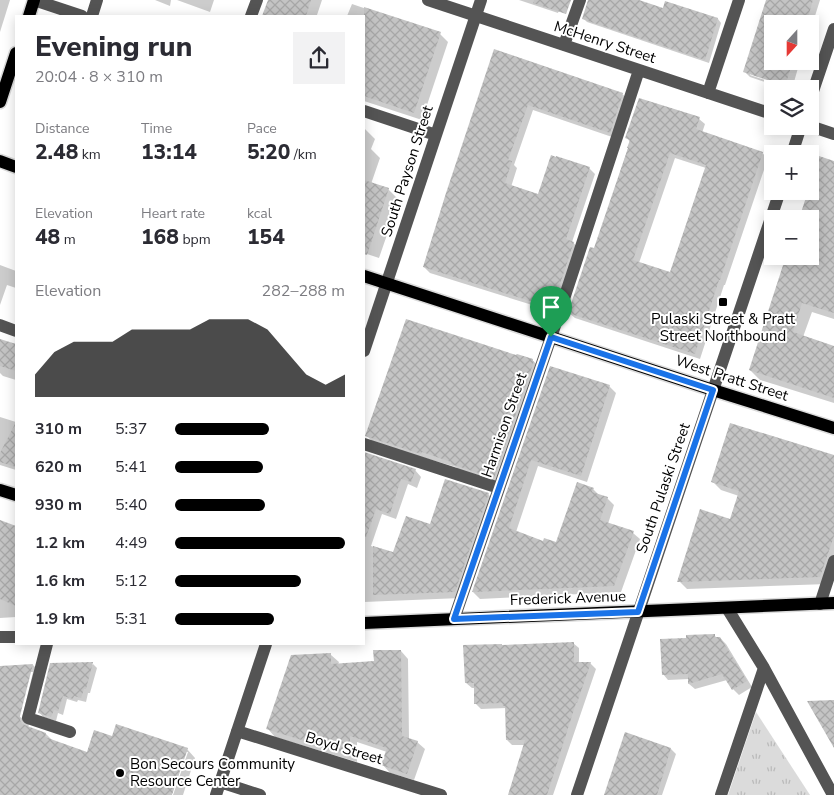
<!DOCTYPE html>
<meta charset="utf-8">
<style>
:root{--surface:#fff;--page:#f2f2f3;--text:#2b2b33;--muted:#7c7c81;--accent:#000}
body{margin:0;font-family:"Nunito Sans",sans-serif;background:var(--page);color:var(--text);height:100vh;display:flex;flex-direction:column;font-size:19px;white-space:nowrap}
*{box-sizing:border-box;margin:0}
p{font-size:16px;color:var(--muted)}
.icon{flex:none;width:28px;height:28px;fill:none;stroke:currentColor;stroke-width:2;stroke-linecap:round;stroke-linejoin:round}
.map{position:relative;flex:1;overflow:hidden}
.panel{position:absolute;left:15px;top:15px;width:350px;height:630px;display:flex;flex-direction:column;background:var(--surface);border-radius:0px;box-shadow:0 2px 12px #0003}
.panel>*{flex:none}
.needle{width:32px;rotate:201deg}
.controls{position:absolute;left:764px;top:15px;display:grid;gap:10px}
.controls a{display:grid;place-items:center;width:55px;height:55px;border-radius:0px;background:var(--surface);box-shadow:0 2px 12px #0003;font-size:25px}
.pin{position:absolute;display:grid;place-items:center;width:42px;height:42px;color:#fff;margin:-51px -21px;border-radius:50% 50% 50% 0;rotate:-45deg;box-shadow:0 0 5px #0007}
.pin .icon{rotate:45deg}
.round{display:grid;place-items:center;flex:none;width:52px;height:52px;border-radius:0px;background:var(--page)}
.head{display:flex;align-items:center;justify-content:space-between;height:85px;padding:0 20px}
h1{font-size:28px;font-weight:800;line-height:38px}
.stats{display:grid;grid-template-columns:repeat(3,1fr);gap:8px;height:85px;padding:5px 20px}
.stats div{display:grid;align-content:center}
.stats b{font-size:21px;font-weight:800}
.stats small{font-size:14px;font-weight:400}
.stats p{font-size:14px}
.chart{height:140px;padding:10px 20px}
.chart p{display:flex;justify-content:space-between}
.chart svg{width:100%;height:90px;margin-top:5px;fill:var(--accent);opacity:.7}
ul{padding:0 20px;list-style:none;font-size:16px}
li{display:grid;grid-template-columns:80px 60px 1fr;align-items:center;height:38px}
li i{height:12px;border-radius:6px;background:var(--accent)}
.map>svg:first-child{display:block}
</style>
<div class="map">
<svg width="834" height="795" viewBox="0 0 834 795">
<defs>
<pattern id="grass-tufts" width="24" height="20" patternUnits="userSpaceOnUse" patternTransform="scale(1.25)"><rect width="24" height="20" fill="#dbdbdb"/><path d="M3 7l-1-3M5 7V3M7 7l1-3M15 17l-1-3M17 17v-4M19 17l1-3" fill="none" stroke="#bababa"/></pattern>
<pattern id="building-cross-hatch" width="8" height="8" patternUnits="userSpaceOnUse" patternTransform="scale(1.25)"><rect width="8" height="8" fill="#c4c4c4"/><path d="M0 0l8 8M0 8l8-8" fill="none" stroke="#a7a7a7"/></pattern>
</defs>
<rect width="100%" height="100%" fill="#fff"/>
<!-- grass -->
<path fill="url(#grass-tufts)" d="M756,712L810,795H728Z"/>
<!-- shadow -->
<path fill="#0003" fill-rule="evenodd" d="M0,0H10L0,32Z
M155,0H171L170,6Z
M177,0H214L210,12Z
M269,0H322L317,15L319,16H264Z
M519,0H562L558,13Z
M589,0H635L664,9L718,19L721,23L709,63L587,22L583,18Z
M768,0H820L810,32V24H772V61H800L792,89V86L750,73V75L791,89H786L750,77L745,72Z
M352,4L440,34L448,42L422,120L364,101V16H347Z
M495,51L622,94L628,99L615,138L533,110L514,165L517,168L511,187L539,196L589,168L595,174L572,242L579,248L558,313L430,273L424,267Z
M699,119L705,124L702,133L762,153L768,158L725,285H724L700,359L575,318L569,313L595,250L630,142L627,138ZM675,158L706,168L671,273L639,263Z
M364,128L375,139L371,149L380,158L371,184L388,189L399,200L379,258L364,253Z
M834,163V319L812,312L803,337L834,347V403L760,380L750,370L810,256V188Z
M0,265L16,271V288L7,285L0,305Z
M0,340L14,345L16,340V380L3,376L0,373Z
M517,357L532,360L540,367L501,484L459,471L456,467L374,443L367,436Z
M550,368L609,386L616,393L587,482L538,466L516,532L544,543L557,544L593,489L600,496L607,498L614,505L608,524L633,533L640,539L621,592L480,599L473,592Z
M0,417L16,422V470L0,465Z
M364,453L415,470L421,477L417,488L408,484L396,519L382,514L371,546L394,554L430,526L488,494L494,500L461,598L364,602Z
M834,457V567L828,584L687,589L679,581L731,520L739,496L721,490L713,482Z
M0,522L16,527V617L0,618Z
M714,635L717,638H720L726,644L752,687L739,695L733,689L727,680L695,689L689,684V679L668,680L663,674L688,639Z
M573,643L579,648V663H590L596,669L553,795H510L524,745H512L507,740L506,708L481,709L475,703V688H472L466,683L502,646Z
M401,651L408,659L409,739L417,742L425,749L414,780L390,773L383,765L387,752L357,742V762L275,737L268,729L331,655L339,662L338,665L375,662Z
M93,664L97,668L90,693H88L86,702L78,700L77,702L67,699L63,715L58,713L56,721L43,717L39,712Z
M33,665L41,673L28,728L46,734L54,742L88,754L113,737L187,749L195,758L183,795H173L188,752H185L171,795H0V742L20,717L22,718L33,672H30L0,710V667Z
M671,749L676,754L662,795H606Z"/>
<!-- building -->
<path fill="url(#building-cross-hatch)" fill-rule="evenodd" d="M268,0H311L306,16H262Z
M534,0H571L566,14L533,3Z
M588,0H639L663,8L665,1L718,18L705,60L582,19Z
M766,0H813L806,24H772V61H793L785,86L743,72Z
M364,7L441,32L414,113L364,96Z
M494,49L623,93L610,133L528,105L508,160L512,161L505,183L538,194L551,155L556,157V156L590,167L566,239L574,242L552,308L423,267L446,193Z
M639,98L700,117L696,129L763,152L720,280H719L695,354L568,313L590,247L594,248L628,148H627L630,140L625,138ZM670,153L706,165L670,272L633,260Z
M819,156L834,161V313L802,303L793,332L834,346V398L749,370L786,256H810V219H799L808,191H810V184Z
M364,180L389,188L367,255L364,254Z
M406,319L516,355L517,354L533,359V361H534L494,478L451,464V462L422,452L421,454L365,436Z
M0,339L16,344V371L0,366Z
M550,366L610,385L581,476L531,460L509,528L543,541L544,538L556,542L577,482L594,488L592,492L608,497L600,520L634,531L614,586L472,592Z
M16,422V467L0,462V453Z
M730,423L834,455V536L820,577L677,582L700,509L730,519L739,491L711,482Z
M364,452L416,469L411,482L401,479L390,514L376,509L366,537H364Z
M445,479L489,493L455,592L373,595V546L393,552L406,516L430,524Z
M0,520L16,526V606L0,599Z
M715,634V637H720L747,681L732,690L722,674L688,684V674L662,675L660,639L686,638V635Z
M574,642V662H591L577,703H576L547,795H508L525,740H506L505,706H503L502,703L474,704V683H465L463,645L502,644V645Z
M373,650H401L402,736L418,741L407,774L381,765L387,748L350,736V755L266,729L291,655L331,653V664L374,661Z
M93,662L86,689H84L81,698L74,696L73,699L63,696L58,711L54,710L51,717L38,713L50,663Z
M33,664L20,716V720L22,724L46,733L45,737L87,752L94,730L112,736L116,724L188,748L172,795H0V666Z
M834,700V748L807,701Z
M625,732L671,748L657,795H604Z"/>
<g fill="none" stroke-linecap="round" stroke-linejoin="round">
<!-- major casing -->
<g stroke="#dbdbdb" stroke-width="15">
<path id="major" d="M29,16L34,0
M0,102L16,53
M0,161L16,167
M364,276L713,390L834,428
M0,490L16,495
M364,623L834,603"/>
</g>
<!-- minor -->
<path stroke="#545454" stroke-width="12" d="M34,0L82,16
M428,0L772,114
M92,16L97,0
M251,16L257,0
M564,45L580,0
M708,93L739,0
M810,100L834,29
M364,111L436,135
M810,126L834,134
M792,154L801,126
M0,325L16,331
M364,351L481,0
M364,444L499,488
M820,604L834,561
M727,608L764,668L833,795
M454,619L559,314L639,70
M0,637H16
M47,644L28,718L70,732
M237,731L441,795
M220,782L260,795
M216,795L266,644
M577,795L780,191
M721,795L764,668"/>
<!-- major -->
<use href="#major" stroke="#000" stroke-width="12"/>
</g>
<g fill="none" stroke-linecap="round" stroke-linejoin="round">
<!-- route casing -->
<g stroke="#fff" stroke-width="10">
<path id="route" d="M551,337L713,390L638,612L454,619Z"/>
</g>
<!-- route -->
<use href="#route" stroke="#1a73e8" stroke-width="6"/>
</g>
<!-- markers -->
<g fill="#000" stroke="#fff" stroke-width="2">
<rect x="718" y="297" width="10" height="10" rx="2.5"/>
<circle cx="120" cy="773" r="5"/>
</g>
<g text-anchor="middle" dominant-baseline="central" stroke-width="4" stroke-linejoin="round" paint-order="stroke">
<!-- street labels -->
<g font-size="15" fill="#000" stroke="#fff">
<text transform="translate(605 42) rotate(18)">McHenry Street</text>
<text transform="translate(407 171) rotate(-72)">South Payson Street</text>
<text transform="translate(732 378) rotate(18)">West Pratt Street</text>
<text transform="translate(504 425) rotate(-71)">Harmison Street</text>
<text transform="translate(663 488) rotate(-71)">South Pulaski Street</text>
<text transform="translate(568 598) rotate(-2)">Frederick Avenue</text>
<text transform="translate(344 748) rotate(17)">Boyd Street</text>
</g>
<!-- poi labels -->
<g font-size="15" fill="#000" stroke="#fff">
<text x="723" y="319">Pulaski Street &amp; Pratt<tspan x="723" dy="17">Street Northbound</tspan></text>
<text x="130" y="764" text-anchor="start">Bon Secours Community<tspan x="130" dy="17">Resource Center</tspan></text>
</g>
</g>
</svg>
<div class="controls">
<a><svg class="needle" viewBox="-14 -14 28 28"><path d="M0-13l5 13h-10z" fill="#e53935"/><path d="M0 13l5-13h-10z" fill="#7c7c81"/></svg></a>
<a><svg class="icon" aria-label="layers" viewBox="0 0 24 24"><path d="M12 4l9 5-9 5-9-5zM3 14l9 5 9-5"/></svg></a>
<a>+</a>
<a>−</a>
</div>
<div class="pin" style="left:551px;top:337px;background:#1e9e55"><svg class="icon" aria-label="arrive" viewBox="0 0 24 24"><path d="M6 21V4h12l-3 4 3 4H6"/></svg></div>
<section class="panel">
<div class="head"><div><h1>Evening run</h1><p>20:04 · 8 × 310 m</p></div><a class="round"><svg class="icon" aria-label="share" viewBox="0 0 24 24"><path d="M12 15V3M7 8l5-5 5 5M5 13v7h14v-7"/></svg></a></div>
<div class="stats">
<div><p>Distance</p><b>2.48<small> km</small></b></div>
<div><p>Time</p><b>13:14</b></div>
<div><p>Pace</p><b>5:20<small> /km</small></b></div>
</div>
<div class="stats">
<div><p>Elevation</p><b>48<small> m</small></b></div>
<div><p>Heart rate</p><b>168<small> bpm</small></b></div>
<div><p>kcal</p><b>154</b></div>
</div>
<div class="chart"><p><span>Elevation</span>282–288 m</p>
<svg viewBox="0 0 160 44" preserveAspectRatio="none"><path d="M0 44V33L10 22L20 17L30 17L40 17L50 11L60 11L70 11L80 11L90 6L100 6L110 6L120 11L130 22L140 33L150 38L160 33V44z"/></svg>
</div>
<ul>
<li><b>310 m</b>5:37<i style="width:55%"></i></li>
<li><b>620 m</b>5:41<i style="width:52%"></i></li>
<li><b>930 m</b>5:40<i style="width:53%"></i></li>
<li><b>1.2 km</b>4:49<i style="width:100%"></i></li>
<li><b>1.6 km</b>5:12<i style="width:74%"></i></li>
<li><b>1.9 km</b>5:31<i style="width:58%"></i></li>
</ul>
</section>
</div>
